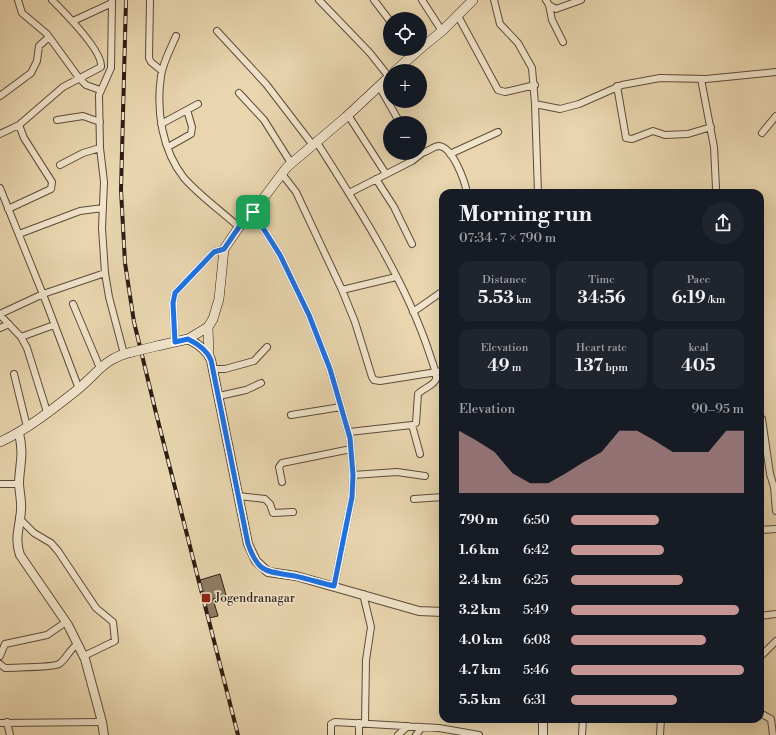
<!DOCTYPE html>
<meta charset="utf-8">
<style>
:root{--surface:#171b24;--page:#20242c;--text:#f1f3f6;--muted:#9ea1a6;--accent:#c59692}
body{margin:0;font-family:"Libre Bodoni",serif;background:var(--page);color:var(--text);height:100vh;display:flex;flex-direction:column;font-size:15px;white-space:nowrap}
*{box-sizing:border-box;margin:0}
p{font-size:13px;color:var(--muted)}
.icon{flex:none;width:22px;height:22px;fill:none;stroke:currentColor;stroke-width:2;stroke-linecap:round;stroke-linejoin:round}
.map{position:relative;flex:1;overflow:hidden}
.sheet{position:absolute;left:439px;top:189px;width:325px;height:534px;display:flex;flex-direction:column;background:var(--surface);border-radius:12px;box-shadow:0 4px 16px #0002}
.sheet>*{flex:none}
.fabs{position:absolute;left:383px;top:12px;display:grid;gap:8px}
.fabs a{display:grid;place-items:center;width:44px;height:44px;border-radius:50%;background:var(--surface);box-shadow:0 4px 16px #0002;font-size:20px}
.pin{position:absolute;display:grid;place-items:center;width:34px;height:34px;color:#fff;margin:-17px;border-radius:8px;box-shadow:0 2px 6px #0006}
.round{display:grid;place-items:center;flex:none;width:42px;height:42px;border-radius:21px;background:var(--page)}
.headline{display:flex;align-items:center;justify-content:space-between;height:68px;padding:0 20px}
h1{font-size:22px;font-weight:700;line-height:30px}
.figures{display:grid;grid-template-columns:repeat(3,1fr);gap:6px;height:68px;padding:4px 20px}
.figures div{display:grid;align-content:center;border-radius:10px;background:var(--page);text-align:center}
.figures b{font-size:17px;font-weight:700}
.figures small{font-size:11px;font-weight:400}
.figures p{font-size:11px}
.chart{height:112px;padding:8px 20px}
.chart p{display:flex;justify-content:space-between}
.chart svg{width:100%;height:72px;margin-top:4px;fill:var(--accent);opacity:.7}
ul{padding:0 20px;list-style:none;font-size:13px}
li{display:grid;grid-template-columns:64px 48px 1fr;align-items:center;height:30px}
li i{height:10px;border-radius:5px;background:var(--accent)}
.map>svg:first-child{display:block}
</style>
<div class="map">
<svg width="776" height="735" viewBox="0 0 776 735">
<rect width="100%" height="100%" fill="#e9d6af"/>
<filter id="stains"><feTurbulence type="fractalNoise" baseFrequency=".005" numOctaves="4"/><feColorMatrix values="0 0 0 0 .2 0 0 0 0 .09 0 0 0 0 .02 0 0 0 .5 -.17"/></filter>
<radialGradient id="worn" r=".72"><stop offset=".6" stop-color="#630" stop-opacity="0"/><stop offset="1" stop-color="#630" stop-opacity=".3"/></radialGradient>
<!-- building -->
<path fill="#8f7d65" stroke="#2d1d14" d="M220,574L226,595L213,599L218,616L209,618L200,580Z"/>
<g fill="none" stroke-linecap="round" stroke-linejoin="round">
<!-- minor casing -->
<g stroke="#5c4b3b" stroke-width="8">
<path id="minor" d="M18,0L22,13L47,34L79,78L86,85L100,90
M112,0L111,68L99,95L100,148L104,182L102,228L105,273L109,297L124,354
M150,0L149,58L151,62L162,71
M319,0L370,53L389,77
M374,0L390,21
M422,0L442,31
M494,0L500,24L518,43L532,68L535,104L538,193
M546,0L549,5L556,9L581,0
M549,5L552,20L563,42
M458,16L498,90L505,92L535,85
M73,21L112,3
M217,31L266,84L312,144
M176,36C171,48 163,62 161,76C156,111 162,150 184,178C200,196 221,211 239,227
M701,79L714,147L716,188L715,193
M379,86L400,123
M617,86L626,138L632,139L653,131L665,135L688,134L711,127
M239,93L264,120L291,163
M0,96L31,73L37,61L39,46L49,37
M535,104L560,109L579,104L622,85L660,78L706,79L776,72
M348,115L386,174
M57,120L83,116L100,122
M161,124L198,104
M762,133L776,116
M0,134L19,125L63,87L101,67C103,51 64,12 52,0
M316,141C358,207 406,281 430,355C432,362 437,372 436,379C434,386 423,388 418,394L416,423L412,425L349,432
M168,147L191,134L192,127L187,110
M419,153C427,154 432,146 439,146C453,147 465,182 467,193
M450,154L498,132
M60,165L83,153L100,148
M282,174L296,192L342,290L355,322L372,377L374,380L380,381L443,371
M376,179L394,207L412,244
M0,188L46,302L79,389
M349,193L412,161L421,154
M8,209L51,189L52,182L24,138L19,125
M253,212L280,255L309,315L330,369L350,438L353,475L352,497L334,586
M19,234L80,211L103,208
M342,290L396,277
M73,304L100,368
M413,312L443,291
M0,314L43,294L105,273
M0,315L21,337L27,348L47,412
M0,328L9,324
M21,337L54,325
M175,342L173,303L175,293L214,252L224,249
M213,369H225L254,361L267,347
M14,374L27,427
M219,396L246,390L261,383
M291,415L341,407
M762,419L770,474L774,487L776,511
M412,425L420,454
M353,475L397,472L425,476
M282,482L279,467L282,463L351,449
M0,484H19
M239,496L265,499L270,504L273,513L293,512
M414,499L443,497
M19,518L34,533L51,543L58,551L96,608L113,622L115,641L84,656
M760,530L776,529
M363,594L371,627L366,660L365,723
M760,616L776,614
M0,656L5,644L47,635L66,622
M760,657L776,641
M0,664L5,668C15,667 52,668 59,664C67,659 69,649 78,644
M760,713L771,719L773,735
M7,722L10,735
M0,723L102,722
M331,735V724L335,722L439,728L479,735
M359,735V723
M398,735L408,726
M416,735L422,727
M582,735L583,719
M660,735L661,719"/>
</g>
<!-- tertiary casing -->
<g stroke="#5c4b3b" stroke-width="10">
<path id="tertiary" d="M188,339C198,344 207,350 211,360L248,544L256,561L268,572L296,576L419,611L443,612
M19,433C24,455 20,462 19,482C19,491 22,501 21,510C20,527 14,538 20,555L68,625L85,659L102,722L104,735
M543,719V735"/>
</g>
<!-- secondary casing -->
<g stroke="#2d1d14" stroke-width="10">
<path id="secondary" d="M420,49L442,31L473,0
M395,71L420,49
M208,327L209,356
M157,346L188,339L208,327L213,319L219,299L224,249L239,227L253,212L287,167L346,117L390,76
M0,442C28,429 53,409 77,390C97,374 104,358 132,352"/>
</g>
<!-- minor -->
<use href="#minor" stroke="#f1e4cb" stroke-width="6"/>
<!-- tertiary -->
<use href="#tertiary" stroke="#f1e4cb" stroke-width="8"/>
<!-- secondary -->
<use href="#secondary" stroke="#f1e4cb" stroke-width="9"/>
<!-- rail casing -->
<g stroke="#2d1d14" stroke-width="4">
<path id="rail" d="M126,0L121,190L125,263L134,322L156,413L238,735"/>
</g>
<!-- rail -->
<use href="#rail" stroke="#f1e4cb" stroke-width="2.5" stroke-dasharray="8" stroke-linecap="butt"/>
<!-- secondary-bridge casing -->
<g stroke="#2d1d14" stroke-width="10" stroke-linecap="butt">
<path id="secondary-bridge" d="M132,352L157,346"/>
</g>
<!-- secondary-bridge -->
<use href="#secondary-bridge" stroke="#f1e4cb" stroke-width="9"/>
</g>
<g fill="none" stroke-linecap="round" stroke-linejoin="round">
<!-- route casing -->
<g stroke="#fff" stroke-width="8">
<path id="route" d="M253,212L280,255L309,315L330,369L350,438L353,475L352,497L334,586C321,583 308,579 295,576C268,571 259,575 248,544L211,360C207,350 198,344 188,339L175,342L173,303L175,293L214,252L224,249L239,227Z"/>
</g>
<!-- route -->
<use href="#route" stroke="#1a73e8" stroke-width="5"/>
</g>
<!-- markers -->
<rect fill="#8f2418" stroke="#f1e4cb" stroke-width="1.5" x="201" y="593" width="10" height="10" rx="2"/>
<g text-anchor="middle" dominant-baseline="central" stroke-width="3" stroke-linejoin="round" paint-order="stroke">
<!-- poi labels -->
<g font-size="12" fill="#2d1d14" stroke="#f1e4cb" text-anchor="start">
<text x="215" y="598">Jogendranagar</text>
</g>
</g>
<rect width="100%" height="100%" filter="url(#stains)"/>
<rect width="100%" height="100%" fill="url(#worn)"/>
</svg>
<div class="fabs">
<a><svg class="icon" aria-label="locate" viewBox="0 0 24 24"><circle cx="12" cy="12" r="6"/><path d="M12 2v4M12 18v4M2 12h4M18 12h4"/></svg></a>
<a>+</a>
<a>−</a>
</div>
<div class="pin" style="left:253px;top:212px;background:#1e9e55"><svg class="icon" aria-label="arrive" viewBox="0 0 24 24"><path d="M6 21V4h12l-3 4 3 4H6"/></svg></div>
<section class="sheet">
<div class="headline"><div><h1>Morning run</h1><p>07:34 · 7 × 790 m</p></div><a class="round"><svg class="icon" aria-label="share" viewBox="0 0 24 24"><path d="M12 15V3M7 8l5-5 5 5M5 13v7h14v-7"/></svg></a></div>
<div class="figures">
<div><p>Distance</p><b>5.53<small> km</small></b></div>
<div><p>Time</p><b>34:56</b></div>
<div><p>Pace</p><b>6:19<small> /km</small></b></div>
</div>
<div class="figures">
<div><p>Elevation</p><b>49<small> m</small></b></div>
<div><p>Heart rate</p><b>137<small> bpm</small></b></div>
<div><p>kcal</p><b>405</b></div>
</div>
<div class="chart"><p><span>Elevation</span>90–95 m</p>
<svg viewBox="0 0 160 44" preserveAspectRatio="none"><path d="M0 44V6L10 12L20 19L30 32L40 38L50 38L60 32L70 25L80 19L90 6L100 6L110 12L120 19L130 19L140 19L150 6L160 6V44z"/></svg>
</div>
<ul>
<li><b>790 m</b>6:50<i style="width:51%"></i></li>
<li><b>1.6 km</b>6:42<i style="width:54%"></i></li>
<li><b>2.4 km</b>6:25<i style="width:65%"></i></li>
<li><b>3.2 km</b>5:49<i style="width:97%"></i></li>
<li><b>4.0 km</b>6:08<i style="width:78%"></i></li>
<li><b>4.7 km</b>5:46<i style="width:100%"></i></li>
<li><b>5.5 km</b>6:31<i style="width:61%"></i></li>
</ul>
</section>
</div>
